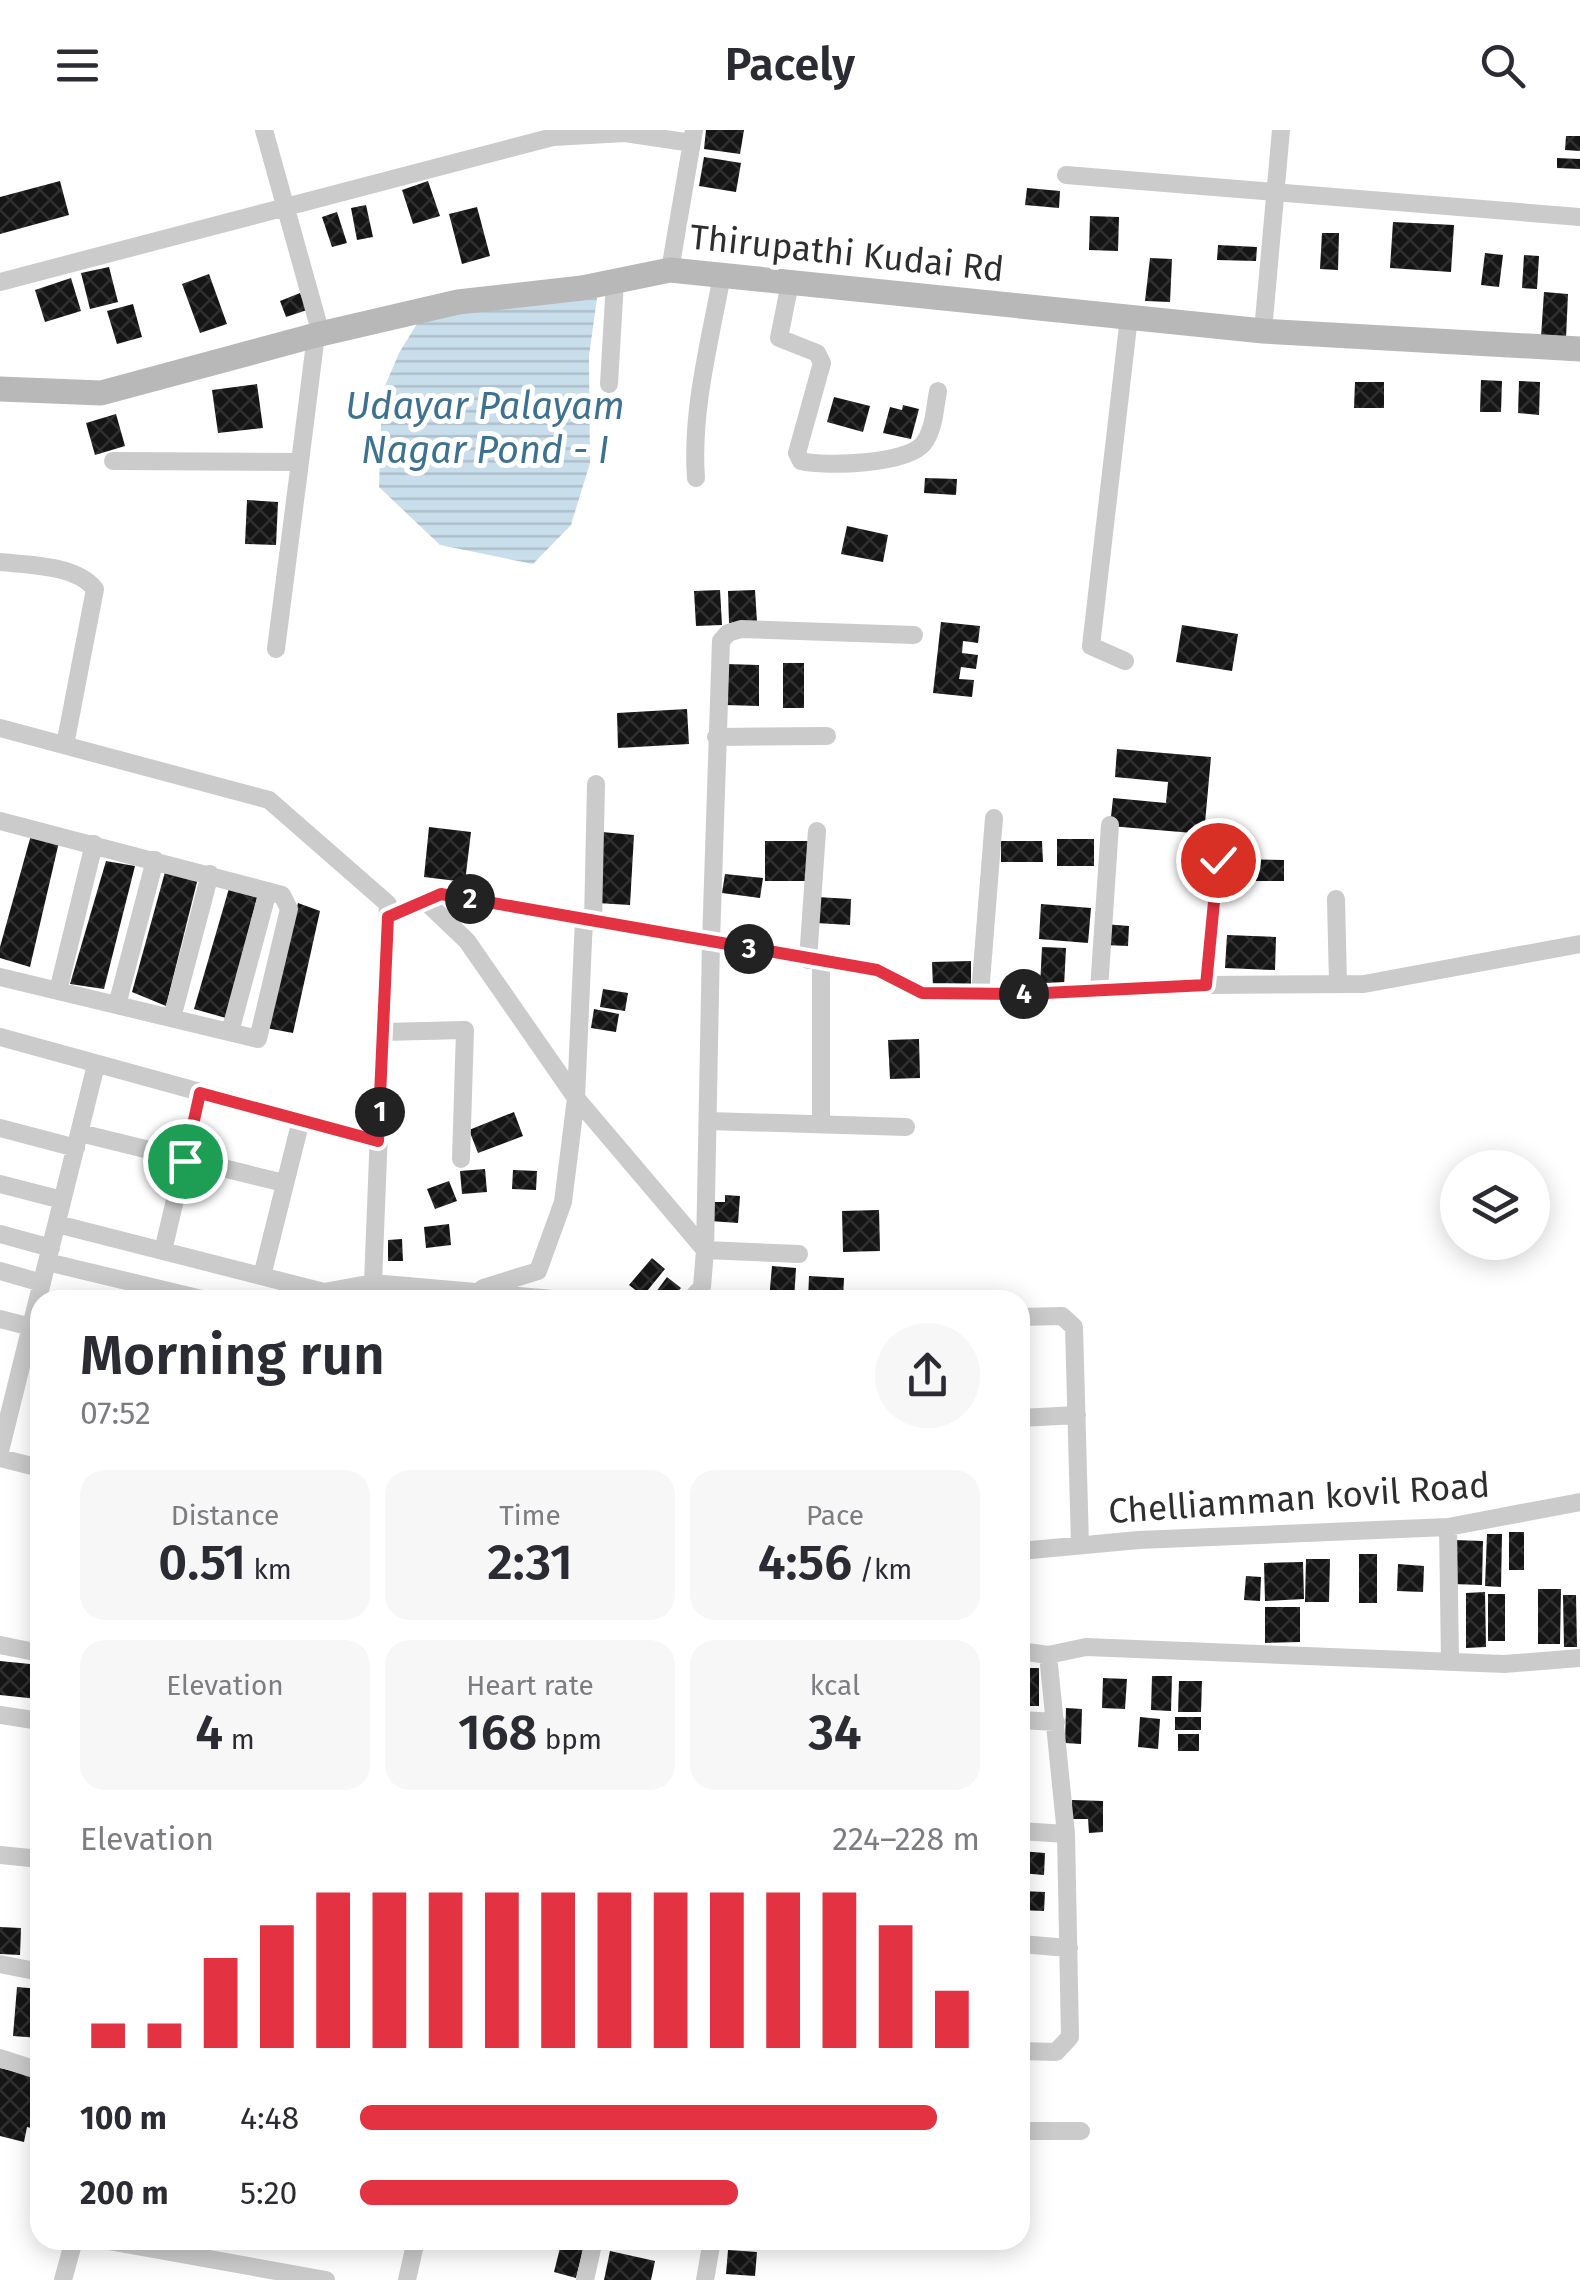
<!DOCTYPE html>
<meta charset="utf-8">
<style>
:root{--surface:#fff;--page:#f7f7f7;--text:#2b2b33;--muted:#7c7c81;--accent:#e33241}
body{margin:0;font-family:"Fira Sans",sans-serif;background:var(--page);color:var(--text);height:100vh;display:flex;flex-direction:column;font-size:38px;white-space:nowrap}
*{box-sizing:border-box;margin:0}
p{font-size:32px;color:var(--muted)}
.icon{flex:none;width:55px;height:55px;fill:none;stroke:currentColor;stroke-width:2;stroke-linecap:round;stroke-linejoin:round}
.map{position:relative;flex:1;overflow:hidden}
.sheet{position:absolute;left:30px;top:1160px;width:1000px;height:960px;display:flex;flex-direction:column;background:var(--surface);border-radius:30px;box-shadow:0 5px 25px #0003}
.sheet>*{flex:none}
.buttons{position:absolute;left:1440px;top:1020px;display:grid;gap:20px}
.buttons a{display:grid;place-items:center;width:110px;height:110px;border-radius:50%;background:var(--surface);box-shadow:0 5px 25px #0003;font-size:50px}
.pin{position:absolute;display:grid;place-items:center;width:85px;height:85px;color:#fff;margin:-42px;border:5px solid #fff;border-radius:50%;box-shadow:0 2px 10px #0007}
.km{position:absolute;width:50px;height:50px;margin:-25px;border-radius:50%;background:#222;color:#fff;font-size:28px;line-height:50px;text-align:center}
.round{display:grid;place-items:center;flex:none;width:105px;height:105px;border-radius:52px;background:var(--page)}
.summary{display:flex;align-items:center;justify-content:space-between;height:170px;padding:0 50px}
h1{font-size:55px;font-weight:600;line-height:75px}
.figures{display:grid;grid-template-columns:repeat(3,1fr);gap:15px;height:170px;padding:10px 50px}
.figures div{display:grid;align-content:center;border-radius:25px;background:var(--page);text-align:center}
.figures b{font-size:50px;font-weight:600}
.figures small{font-size:28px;font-weight:400}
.figures p{font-size:28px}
.chart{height:280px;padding:20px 50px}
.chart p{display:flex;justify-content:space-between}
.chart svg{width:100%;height:180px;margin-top:10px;stroke:var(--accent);stroke-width:6}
ul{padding:0 50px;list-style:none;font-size:32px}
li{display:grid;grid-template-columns:160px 120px 1fr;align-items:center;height:75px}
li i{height:25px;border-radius:12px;background:var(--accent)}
header{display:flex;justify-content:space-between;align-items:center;height:130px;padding:0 50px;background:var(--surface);font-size:45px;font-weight:600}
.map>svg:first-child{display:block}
</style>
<header><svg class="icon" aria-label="menu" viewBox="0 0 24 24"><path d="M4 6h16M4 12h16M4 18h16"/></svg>Pacely<svg class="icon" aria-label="search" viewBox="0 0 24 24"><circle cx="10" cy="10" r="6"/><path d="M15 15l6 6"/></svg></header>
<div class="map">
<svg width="1580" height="2150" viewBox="0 0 1580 2150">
<defs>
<pattern id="water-rules" width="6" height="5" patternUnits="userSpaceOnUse" patternTransform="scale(2.5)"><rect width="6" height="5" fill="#c9deeb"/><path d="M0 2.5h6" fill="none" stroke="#adbfca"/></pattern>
<pattern id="building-cross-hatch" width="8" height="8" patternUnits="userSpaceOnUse" patternTransform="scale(2.5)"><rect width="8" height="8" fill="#151515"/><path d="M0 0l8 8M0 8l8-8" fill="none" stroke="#2f2f2f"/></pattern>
</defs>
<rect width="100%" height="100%" fill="#fff"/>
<!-- water -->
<path fill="url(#water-rules)" d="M597,168L589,226L590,333L571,395L533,434L440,415L379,357L382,263L399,223L418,192L482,175Z"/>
<!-- building -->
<path fill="url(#building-cross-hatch)" d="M706,0H744L740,24L704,19Z
M1566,6H1580V21L1565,20Z
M704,27L741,33L736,62L699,56Z
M1557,28L1580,29V39L1557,38Z
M60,51L69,85L0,104V67Z
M428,51L440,86L413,94L402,60Z
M1027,58L1060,61L1059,78L1025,75Z
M366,75L373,107L357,110L351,78Z
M477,77L490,126L462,134L449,84Z
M337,82L347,113L332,117L322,87Z
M1090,86L1119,87L1118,121L1089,120Z
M1393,92L1454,95L1451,142L1390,138Z
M1322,103H1339L1338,140L1320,139Z
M1218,115L1257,117L1256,131L1217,130Z
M1485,123L1503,125L1499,157L1481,155Z
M1524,125L1539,126L1537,159L1522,158Z
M1150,128L1172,129L1170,172L1145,171Z
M109,137L118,172L90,179L81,143Z
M209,144L227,194L200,203L182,154Z
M71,148L81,181L45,192L35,160Z
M1544,162L1568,164L1566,208L1541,207Z
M300,163L307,180L286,187L280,171Z
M133,174L142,207L117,214L107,181Z
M1481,250L1502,251L1501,282H1480Z
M1519,251L1540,252L1539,285L1518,283Z
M1355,252H1384V278H1354Z
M257,254L263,298L218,303L212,260Z
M834,267L870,276L863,302L827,292Z
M903,275L919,279L911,309L883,303L890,277L902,280Z
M116,284L125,316L95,325L86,293Z
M925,348L957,349L956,365L924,363Z
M247,370L278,372L276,415L245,414Z
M847,396L888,405L883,432L841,424Z
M720,460L722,495L696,496L694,461Z
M755,460L757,492L729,493L728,461Z
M941,492L980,496L978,513L963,511L962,523L978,525L976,539L961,537L959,549L974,550L972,567L933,563Z
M1182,495L1238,504L1232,541L1176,532Z
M783,533H804V578H783Z
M726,534L759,535V576L725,575Z
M687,579L689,614L618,618L617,583Z
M1117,619L1211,627L1204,704L1110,696L1113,668L1166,673L1168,652L1115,647Z
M429,697L471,702L465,752L424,747Z
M602,702L634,705L630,775L597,773Z
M31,705L59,712L30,837L0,828V817Z
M1057,709H1094V736H1057Z
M765,711H808V751H765Z
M1001,711H1042L1043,732H1001Z
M1230,729L1284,730V751H1229Z
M106,731L135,736L104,859L70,854Z
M165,742L198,748L166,876L132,862Z
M725,744L763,748L760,768L722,763Z
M230,755L258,764L226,888L194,879Z
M817,767L851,769L850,795L816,793Z
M298,773L320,781L293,903L266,898Z
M1041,774L1091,778L1088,813L1039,809Z
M1104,794L1129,796L1128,816L1104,815Z
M1227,805L1276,807L1275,840L1225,838Z
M1042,817L1066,818L1064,857H1040Z
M971,831V857L933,858L932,832Z
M603,859L628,863L625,881L600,877Z
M594,879L619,884L616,902L591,898Z
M919,909L920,948L890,949L888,910Z
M514,982L523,1006L478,1023L469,1000Z
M485,1039L487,1062L462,1064L460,1041Z
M513,1040L537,1041L536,1060L512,1059Z
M449,1051L457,1071L435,1079L427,1059Z
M725,1065L740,1066L738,1093L710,1091L711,1072H725Z
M879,1080L880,1121L843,1122L842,1081Z
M449,1094L451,1115L426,1118L424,1097Z
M402,1109L403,1131H388V1110Z
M652,1128L665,1139L643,1166L629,1155Z
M772,1136L796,1138L794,1170H769Z
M809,1146L844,1148L843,1170H808Z
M667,1147L681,1158L671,1170H650Z
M1509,1402H1524V1440H1509Z
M1487,1404H1502L1501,1457L1485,1456Z
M1453,1410L1483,1411L1482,1455L1452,1454Z
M1359,1424H1377V1473H1359Z
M1306,1429H1330L1329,1472H1305Z
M1303,1432L1304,1469L1265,1471L1264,1433Z
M1398,1434L1424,1436L1423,1462L1397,1461Z
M1246,1446L1261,1447L1260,1471L1244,1470Z
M1538,1459H1561L1560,1514H1538Z
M1485,1462L1486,1517L1466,1518V1463Z
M1488,1464H1505V1511H1488Z
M1563,1465H1576L1577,1517H1564Z
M1265,1477H1300V1512L1265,1513Z
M0,1531L40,1535L38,1569L0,1565Z
M1020,1538H1039V1576H1020Z
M1152,1546H1172L1171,1581L1151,1580Z
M1103,1548L1127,1549L1125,1579L1102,1578Z
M1179,1551H1202L1201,1582H1178Z
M1066,1578L1082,1579L1081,1614L1065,1613Z
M1140,1587L1160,1589L1158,1619L1138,1617Z
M1175,1587H1201V1600H1175Z
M1178,1604H1199V1621H1178Z
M1072,1670L1103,1671V1702L1089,1703L1088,1689H1072Z
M1020,1721L1045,1723L1044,1745L1020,1743Z
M33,1747L40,1748V1785H30Z
M1020,1761L1045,1762L1044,1781L1020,1780Z
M0,1797L21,1798L20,1825L0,1824Z
M17,1857L40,1859V1908L13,1906Z
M0,1938L40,1948V2000L27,1997L24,2012L0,2006Z
M562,2110L584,2116L576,2148L554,2142Z
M728,2120L757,2122L755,2146L726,2144Z
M610,2121L655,2131L651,2150H604Z"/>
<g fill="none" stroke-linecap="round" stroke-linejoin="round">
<!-- street -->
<path stroke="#cbcbcb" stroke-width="18" d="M264,0L321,204
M1066,45L1580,87
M670,140L694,0
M0,152L553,7L625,3L692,13
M790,153L779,208L817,223L822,233L797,323L801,331C826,337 907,334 923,314C934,301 935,277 938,261
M1263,201L1281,0
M609,254L615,151
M113,331L300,332L316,205
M696,348C691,281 710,211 722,145
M0,432C29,435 76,435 95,459L65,615
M914,505L741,499L728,503L721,511L711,812L877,840L923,863L1025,864L1206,855L1364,854L1580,814
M276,519L300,332
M1125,531L1091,516L1129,187
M0,598L269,670L388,774L373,1153L565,1170
M716,607L827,606
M0,691L282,765L289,779L258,909L0,847
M1336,769L1338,854
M424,770L467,811L576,968L705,1120L799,1124
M387,787L441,764L711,812L705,1120L702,1157L690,1170
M593,791L596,654
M808,830L817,701
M821,831V994
M1206,855L1218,730
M1099,860L1110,695
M58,861L94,714
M980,864L994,688
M117,875L155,730
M172,888L210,744
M230,902L268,761
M383,902L465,900L461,1029
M0,907L378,1011
M709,991L906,997
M0,998L76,1018
M80,1003L284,1053
M0,1054L62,1070
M57,1094L324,1162L373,1153
M0,1104L51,1118
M163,1121L200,963
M47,1132L206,1170
M0,1141L42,1153
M262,1146L301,990
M483,1158L538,1141L563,1072L576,968L584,789
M1020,1187L1062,1186L1074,1197L1080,1415
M0,1189L31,1197
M1020,1288L1077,1285
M0,1321L96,935
M0,1328L40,1338
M1448,1397L1450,1531
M1020,1421L1139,1410L1448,1397L1580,1372
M0,1515L40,1523
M1020,1521L1048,1525L1066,1704L1070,1907L1056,1922L1020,1921
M1048,1525L1086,1517L1504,1534L1580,1528
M0,1585L40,1591
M1020,1590L1056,1592
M1020,1701L1066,1704
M0,1725L40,1729
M1020,1814L1069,1818
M0,1834L40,1842
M0,1928L40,1941
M1020,2001H1081
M103,2110L326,2150
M792,2110L794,2111
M63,2150L74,2110
M407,2150L416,2110
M585,2150L594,2110
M705,2150L712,2110"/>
<!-- secondary -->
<path stroke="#b8b8b8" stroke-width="25" d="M0,259L101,263L316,205L458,172L582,158L670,140L1263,201L1580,219"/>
</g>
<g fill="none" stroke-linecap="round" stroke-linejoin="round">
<!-- route casing -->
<g stroke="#fff" stroke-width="20">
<path id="route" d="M185,1031L200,963L378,1011L388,787L441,764L877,840L922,863L1025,864L1206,855L1218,730"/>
</g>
<!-- route -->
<use href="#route" stroke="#e33241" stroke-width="12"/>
</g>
<g text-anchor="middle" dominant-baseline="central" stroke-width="10" stroke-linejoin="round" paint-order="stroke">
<!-- street labels -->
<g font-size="35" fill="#2e2e2e" stroke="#fff">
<text transform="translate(847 123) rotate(6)">Thirupathi Kudai Rd</text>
<text transform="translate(1299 1368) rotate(-4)">Chelliamman kovil Road</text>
</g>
<!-- water labels -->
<g font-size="38" font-style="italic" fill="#3d7190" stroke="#fff">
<text x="485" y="276">Udayar Palayam<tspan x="485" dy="44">Nagar Pond - I</tspan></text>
</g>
</g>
</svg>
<div class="buttons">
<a><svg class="icon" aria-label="layers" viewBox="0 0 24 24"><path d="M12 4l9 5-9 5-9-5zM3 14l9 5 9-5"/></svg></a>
</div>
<div class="pin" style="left:185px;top:1031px;background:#1e9e55"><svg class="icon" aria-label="arrive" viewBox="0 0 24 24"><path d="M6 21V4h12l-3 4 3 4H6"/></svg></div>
<div class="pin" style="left:1218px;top:730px;background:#d93025"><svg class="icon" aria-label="check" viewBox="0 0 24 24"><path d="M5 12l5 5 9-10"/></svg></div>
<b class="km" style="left:380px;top:982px">1</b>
<b class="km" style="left:470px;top:769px">2</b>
<b class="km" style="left:749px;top:819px">3</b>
<b class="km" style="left:1024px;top:864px">4</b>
<section class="sheet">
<div class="summary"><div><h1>Morning run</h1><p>07:52</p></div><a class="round"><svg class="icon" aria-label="share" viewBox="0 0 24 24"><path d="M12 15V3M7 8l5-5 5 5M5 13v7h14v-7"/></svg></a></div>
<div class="figures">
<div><p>Distance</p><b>0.51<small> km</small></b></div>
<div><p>Time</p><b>2:31</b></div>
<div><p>Pace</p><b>4:56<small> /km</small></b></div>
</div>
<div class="figures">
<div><p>Elevation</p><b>4<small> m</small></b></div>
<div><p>Heart rate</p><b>168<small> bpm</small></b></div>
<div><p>kcal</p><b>34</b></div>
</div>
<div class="chart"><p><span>Elevation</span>224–228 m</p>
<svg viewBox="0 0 160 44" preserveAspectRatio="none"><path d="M5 44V38M15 44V38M25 44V22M35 44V14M45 44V6M55 44V6M65 44V6M75 44V6M85 44V6M95 44V6M105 44V6M115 44V6M125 44V6M135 44V6M145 44V14M155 44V30"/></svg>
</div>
<ul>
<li><b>100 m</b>4:48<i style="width:93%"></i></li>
<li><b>200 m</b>5:20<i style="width:61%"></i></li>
</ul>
</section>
</div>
